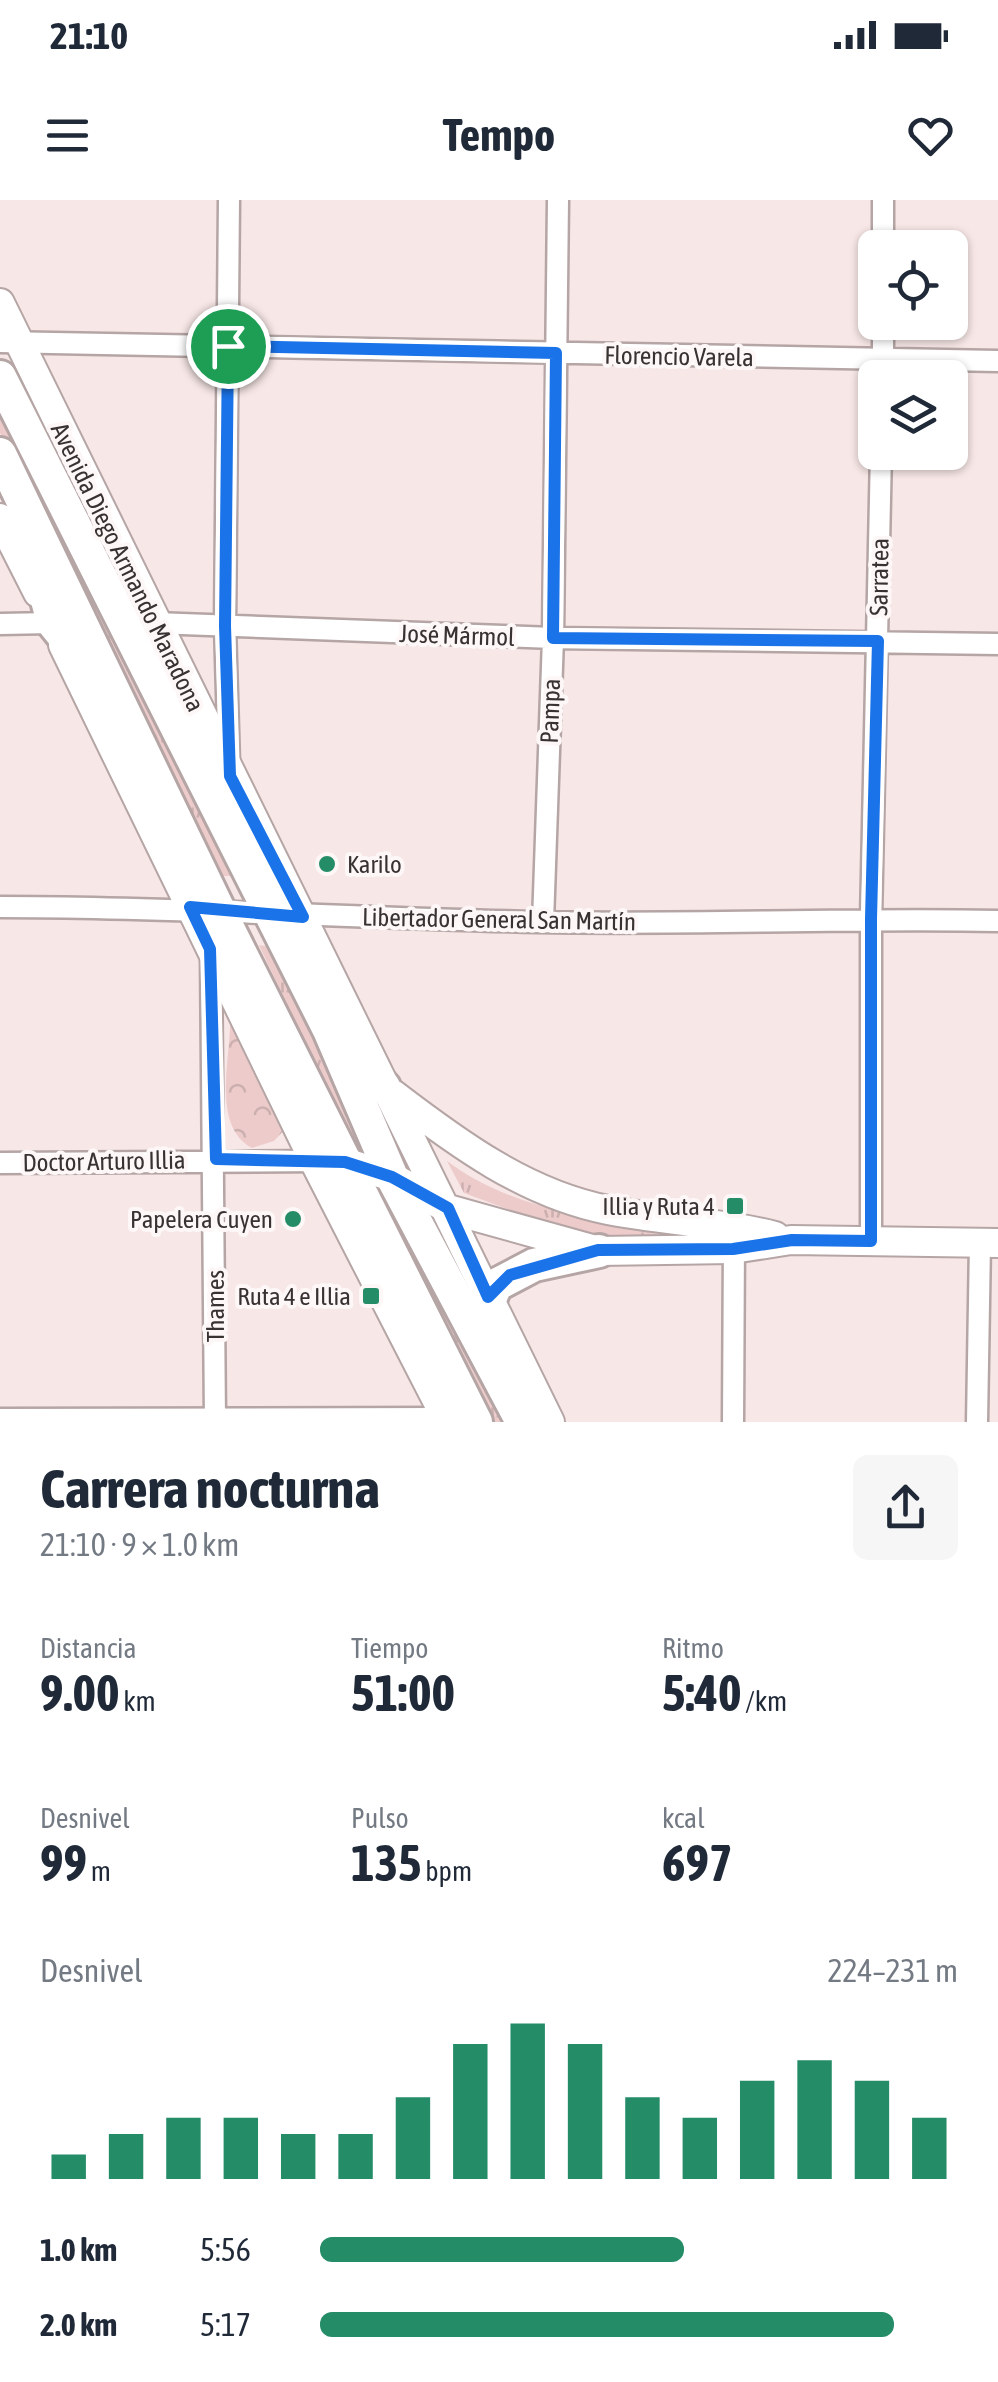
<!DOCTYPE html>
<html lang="es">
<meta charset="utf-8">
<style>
:root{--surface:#fff;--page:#f6f6f7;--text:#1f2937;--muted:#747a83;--accent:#258c68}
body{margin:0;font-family:"Asap Condensed",sans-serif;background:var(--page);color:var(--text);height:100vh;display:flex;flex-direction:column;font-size:38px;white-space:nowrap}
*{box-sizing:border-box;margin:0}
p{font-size:32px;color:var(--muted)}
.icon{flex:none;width:55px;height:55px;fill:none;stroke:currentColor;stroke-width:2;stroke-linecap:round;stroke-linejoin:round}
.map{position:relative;height:1222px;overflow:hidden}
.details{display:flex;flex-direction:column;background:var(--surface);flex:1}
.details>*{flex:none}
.buttons{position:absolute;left:858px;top:30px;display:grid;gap:20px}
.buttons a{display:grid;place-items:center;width:110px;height:110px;border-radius:15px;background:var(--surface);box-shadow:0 2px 8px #0004;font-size:50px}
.pin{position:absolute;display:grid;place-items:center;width:85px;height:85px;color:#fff;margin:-42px;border:5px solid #fff;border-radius:50%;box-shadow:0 2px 10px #0007}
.round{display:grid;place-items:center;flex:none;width:105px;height:105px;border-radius:15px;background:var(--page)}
.head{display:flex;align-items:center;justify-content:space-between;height:170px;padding:0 40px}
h1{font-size:55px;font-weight:700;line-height:75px}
.figures{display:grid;grid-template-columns:repeat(3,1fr);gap:15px;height:170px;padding:10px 40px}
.figures div{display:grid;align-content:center}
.figures b{font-size:50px;font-weight:700}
.figures small{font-size:28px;font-weight:400}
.figures p{font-size:28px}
.chart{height:280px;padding:20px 40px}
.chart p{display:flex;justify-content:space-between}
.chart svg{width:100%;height:180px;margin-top:10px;stroke:var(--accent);stroke-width:6}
ul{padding:0 40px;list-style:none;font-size:32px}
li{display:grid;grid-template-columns:160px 120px 1fr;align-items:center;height:75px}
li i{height:25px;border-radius:12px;background:var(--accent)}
.status{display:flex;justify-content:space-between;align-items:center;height:70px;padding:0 50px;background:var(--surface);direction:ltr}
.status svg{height:28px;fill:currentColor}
header{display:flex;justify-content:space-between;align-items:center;height:130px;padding:0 40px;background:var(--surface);font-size:45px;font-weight:700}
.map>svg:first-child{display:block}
</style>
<div class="status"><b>21:10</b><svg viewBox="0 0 49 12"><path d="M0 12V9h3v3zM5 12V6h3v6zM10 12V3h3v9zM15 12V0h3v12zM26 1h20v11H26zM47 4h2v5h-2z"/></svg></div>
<header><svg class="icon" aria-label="menu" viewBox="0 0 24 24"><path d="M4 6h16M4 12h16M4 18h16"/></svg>Tempo<svg class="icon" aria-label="heart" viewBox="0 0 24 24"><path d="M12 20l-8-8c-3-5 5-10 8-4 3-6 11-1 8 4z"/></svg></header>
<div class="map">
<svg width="998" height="1222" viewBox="0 0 998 1222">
<defs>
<pattern id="grass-tufts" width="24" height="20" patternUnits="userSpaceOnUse" patternTransform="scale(2.5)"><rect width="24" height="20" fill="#edcbcb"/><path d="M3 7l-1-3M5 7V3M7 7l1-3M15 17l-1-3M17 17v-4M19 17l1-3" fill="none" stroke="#ccafaf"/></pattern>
<pattern id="forest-crowns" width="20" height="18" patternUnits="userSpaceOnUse" patternTransform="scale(2.5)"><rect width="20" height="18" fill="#edcbcb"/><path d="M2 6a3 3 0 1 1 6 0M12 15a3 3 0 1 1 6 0" fill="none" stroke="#ccafaf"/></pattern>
</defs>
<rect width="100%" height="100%" fill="#f7e7e6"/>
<!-- grass -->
<path fill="url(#grass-tufts)" d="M0,206L235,676H222L0,233Z
M259,745L271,747L359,933L348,935Z
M447,961C521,1017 629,1024 719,1035L613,1037L561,1029L464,993Z
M387,1017L400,1021L503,1222H489Z"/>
<!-- forest -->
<path fill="url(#forest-crowns)" d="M234,823L285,929L274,941L252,948C213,927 229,865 230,826Z"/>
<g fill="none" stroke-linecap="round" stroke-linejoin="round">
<!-- street casing -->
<g stroke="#b5a5a5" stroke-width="25">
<path id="street" d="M883,48V0
M0,142L998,161
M883,178V122
M155,423L553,438L998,444
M0,424L53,423
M229,563L225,426L229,0
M0,707C179,707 357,718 537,722C690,725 844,718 998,721
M543,722L553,438L558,0
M211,754L215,1222
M0,963L323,961
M871,1041V719L881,252
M0,1219L446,1218
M733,1222L734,1039
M977,1222L980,1043"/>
</g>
<!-- secondary casing -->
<g stroke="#b5a5a5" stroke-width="32">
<path id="secondary" d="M0,103L550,1222
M0,318L38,393
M63,445L314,961L448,1222
M393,894C457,943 526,994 608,1010C664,1021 720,1022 775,1036
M345,962L392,977L448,1009L599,1051L733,1049L791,1040L998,1043"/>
</g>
<!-- primary casing -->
<g stroke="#b5a5a5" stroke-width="38">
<path id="primary" d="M0,177L329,830L392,977L522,1222
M0,254L219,710L476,1222
M38,366L53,423L86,464
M342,844L384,887
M486,1143L480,1123L496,1085L534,1065L599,1051"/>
</g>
<!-- street -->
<use href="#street" stroke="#fff" stroke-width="20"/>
<!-- secondary -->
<use href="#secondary" stroke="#fff" stroke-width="28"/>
<!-- primary -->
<use href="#primary" stroke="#fff" stroke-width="32"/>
</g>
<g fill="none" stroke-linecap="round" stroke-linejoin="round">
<!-- route casing -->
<g stroke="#fff" stroke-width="20">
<path id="route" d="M228,146L556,153L553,438L878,441L871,719V1041L792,1040L733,1049L598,1050L510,1075L488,1097L448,1008L392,977L345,962L216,959L210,749L190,707L303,717L230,576L225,426Z"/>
</g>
<!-- route -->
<use href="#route" stroke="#1a73e8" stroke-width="12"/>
</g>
<!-- markers -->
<g fill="#258c68" stroke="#fdf7f7" stroke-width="4">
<circle cx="327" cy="664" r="10"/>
<rect x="725" y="996" width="20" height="20" rx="5"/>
<circle cx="293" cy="1019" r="10"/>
<rect x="361" y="1086" width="20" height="20" rx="5"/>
</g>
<g text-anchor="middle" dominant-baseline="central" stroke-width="8" stroke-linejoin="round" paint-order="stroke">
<!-- street labels -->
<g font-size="25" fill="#393232" stroke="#fdf7f7">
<text transform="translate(679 156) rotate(1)">Florencio Varela</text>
<text transform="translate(128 367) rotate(64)">Avenida Diego Armando Maradona</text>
<text transform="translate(879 377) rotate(-89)">Sarratea</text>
<text transform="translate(457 435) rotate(2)">José Mármol</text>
<text transform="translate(550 511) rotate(-88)">Pampa</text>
<text transform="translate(499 719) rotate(1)">Libertador General San Martín</text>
<text transform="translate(104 961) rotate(-1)">Doctor Arturo Illia</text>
<text transform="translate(215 1106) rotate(-90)">Thames</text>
</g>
<!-- poi labels -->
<g font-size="25" fill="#393232" stroke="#fdf7f7" text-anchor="end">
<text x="347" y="664" text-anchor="start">Karilo</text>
<text x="715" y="1006">Illia y Ruta 4</text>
<text x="273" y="1019">Papelera Cuyen</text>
<text x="351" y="1096">Ruta 4 e Illia</text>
</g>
</g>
</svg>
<div class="buttons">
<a><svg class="icon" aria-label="locate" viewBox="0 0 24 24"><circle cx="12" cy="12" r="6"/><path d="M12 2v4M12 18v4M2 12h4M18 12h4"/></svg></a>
<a><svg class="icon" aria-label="layers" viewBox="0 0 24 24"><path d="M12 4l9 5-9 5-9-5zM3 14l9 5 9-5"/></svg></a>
</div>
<div class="pin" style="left:228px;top:146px;background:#1e9e55"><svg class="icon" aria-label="arrive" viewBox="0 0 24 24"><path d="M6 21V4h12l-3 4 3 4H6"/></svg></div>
</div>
<section class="details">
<div class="head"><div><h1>Carrera nocturna</h1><p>21:10 · 9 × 1.0 km</p></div><a class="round"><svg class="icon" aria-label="share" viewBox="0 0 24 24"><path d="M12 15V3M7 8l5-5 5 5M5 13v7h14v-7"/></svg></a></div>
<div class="figures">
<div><p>Distancia</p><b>9.00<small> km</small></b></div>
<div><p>Tiempo</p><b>51:00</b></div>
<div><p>Ritmo</p><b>5:40<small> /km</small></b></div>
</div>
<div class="figures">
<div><p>Desnivel</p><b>99<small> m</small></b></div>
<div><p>Pulso</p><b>135<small> bpm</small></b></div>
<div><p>kcal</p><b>697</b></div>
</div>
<div class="chart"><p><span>Desnivel</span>224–231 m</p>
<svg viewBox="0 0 160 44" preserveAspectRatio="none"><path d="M5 44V38M15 44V33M25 44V29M35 44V29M45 44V33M55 44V33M65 44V24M75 44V11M85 44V6M95 44V11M105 44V24M115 44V29M125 44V20M135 44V15M145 44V20M155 44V29"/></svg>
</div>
<ul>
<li><b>1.0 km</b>5:56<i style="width:57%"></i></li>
<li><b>2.0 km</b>5:17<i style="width:90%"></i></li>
</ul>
</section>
